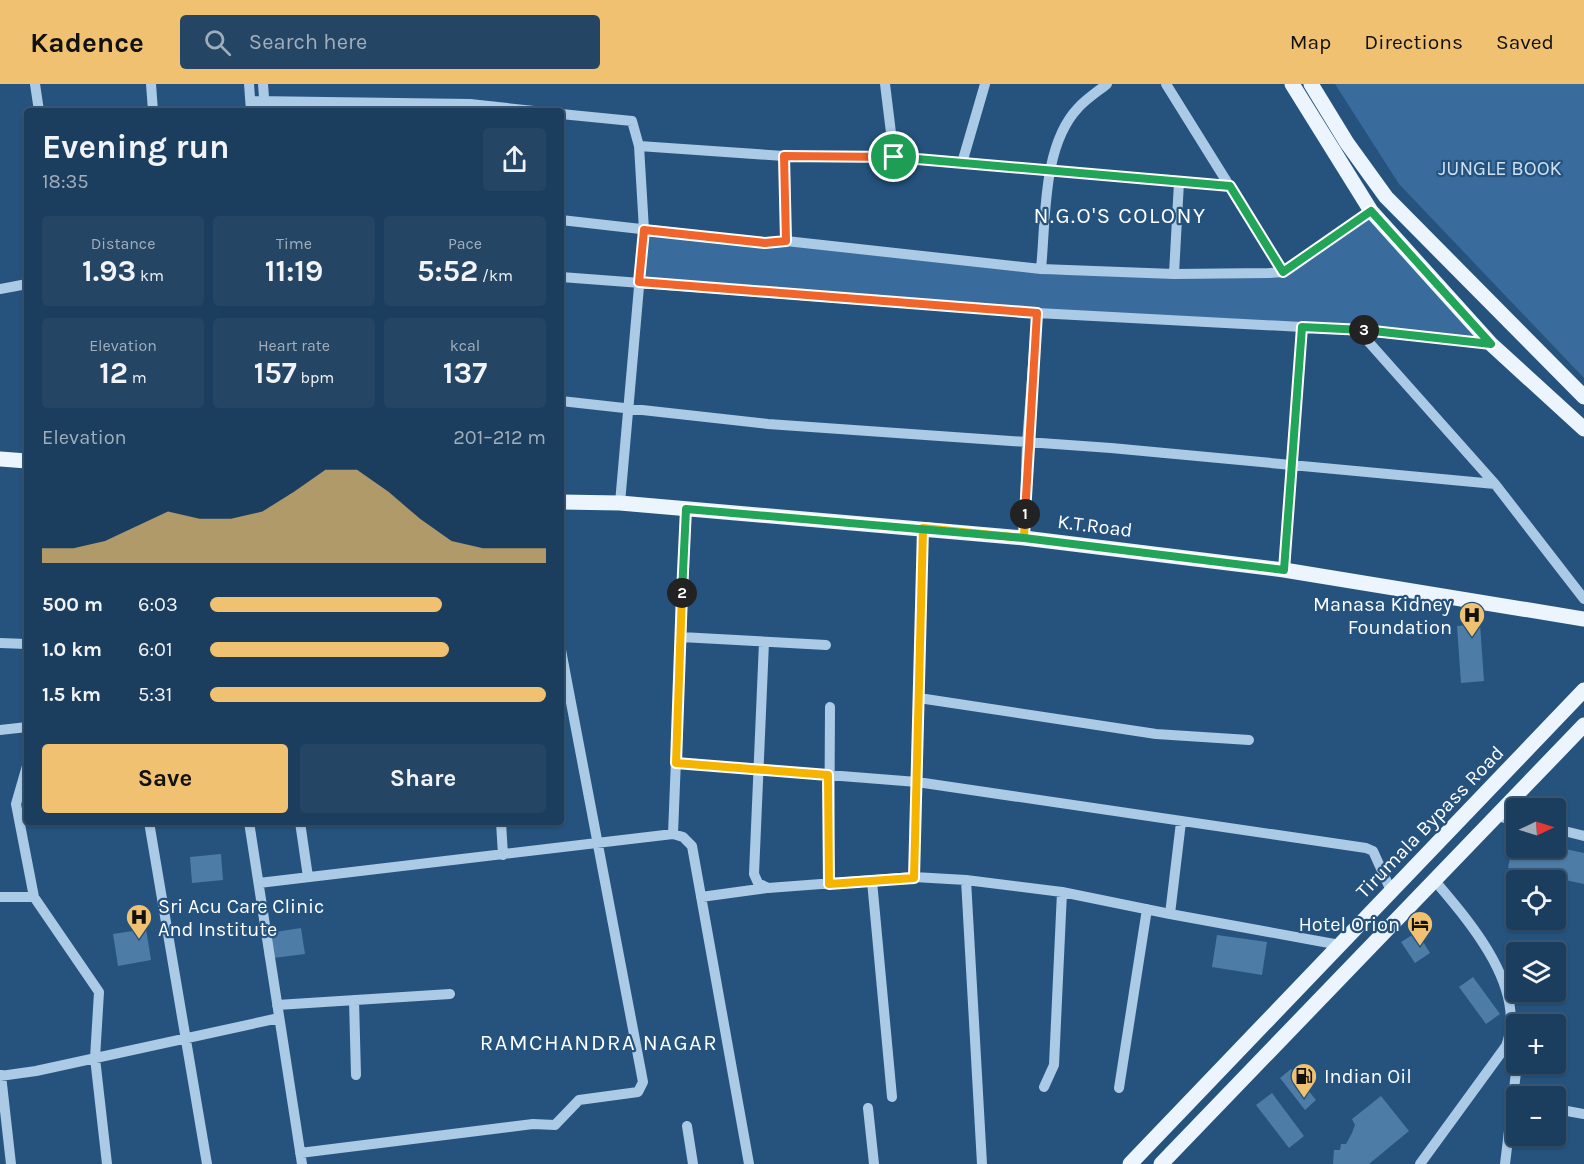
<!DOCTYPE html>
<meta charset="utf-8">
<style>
:root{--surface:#1c3e5e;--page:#254564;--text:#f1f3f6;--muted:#a0aebc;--line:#3a5773;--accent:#efc170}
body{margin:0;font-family:Karla,sans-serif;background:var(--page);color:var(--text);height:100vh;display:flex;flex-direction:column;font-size:22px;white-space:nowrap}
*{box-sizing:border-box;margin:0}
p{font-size:20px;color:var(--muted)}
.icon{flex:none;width:33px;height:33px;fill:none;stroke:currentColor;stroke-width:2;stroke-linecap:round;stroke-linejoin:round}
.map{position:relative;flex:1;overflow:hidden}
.panel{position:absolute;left:24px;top:24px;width:540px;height:717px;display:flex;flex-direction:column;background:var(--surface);border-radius:6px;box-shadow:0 2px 4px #0004,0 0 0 2px var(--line)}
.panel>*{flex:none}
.needle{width:39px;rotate:86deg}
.fabs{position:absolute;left:1506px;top:714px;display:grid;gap:12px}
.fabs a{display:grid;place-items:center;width:60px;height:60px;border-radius:6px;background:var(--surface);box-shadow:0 2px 4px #0004,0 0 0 2px var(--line);font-size:30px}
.pin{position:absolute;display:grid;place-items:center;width:51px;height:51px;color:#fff;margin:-26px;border:3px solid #fff;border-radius:50%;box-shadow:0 2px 6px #0007}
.km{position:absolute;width:30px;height:30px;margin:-15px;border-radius:50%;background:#222;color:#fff;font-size:16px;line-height:30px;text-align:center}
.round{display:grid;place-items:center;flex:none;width:63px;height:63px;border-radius:6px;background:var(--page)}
.headline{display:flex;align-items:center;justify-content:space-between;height:102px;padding:0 18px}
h1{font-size:33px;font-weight:700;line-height:45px}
.stats{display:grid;grid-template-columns:repeat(3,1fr);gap:9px;height:102px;padding:6px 18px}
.stats div{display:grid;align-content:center;border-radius:6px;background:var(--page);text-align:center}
.stats b{font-size:30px;font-weight:700}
.stats small{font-size:16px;font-weight:400}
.stats p{font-size:16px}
.chart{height:168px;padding:12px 18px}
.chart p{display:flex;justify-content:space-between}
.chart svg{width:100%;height:108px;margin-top:6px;fill:var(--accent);opacity:.7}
.primary-button{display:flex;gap:12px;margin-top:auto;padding:12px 18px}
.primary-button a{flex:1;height:69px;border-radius:6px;background:var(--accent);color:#111;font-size:24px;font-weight:700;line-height:69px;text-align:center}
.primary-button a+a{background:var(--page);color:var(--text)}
ul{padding:0 18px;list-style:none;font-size:20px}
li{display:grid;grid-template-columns:96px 72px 1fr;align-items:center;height:45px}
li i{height:15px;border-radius:8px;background:var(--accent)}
header{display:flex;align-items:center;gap:36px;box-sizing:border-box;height:84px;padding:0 30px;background:var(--accent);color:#111}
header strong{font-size:28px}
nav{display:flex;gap:33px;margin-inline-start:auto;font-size:21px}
.search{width:420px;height:54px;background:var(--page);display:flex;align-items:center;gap:15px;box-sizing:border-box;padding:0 21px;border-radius:6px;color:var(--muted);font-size:22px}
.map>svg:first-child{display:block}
</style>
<header>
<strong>Kadence</strong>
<div class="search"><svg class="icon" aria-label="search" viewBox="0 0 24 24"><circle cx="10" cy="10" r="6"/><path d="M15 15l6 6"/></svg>Search here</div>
<nav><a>Map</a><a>Directions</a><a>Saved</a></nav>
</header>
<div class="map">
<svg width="1584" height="1080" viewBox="0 0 1584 1080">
<rect width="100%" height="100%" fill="#25537e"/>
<!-- green -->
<path fill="#396c9c" d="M1335,0H1584V294L1399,100Z
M1371,127L1491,260L639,198L644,143L786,157L1052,191L1174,190L1283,188Z"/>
<!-- building -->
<path fill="#4d7ca7" d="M1480,540L1484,597L1461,599L1457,542Z
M1514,754L1516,755V764L1556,763L1584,769V800L1508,784Z
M221,770L223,796L192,799L190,773Z
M301,844L305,870L265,875L262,850Z
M146,845L151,876L118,882L113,850Z
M1417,848L1430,869L1415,879L1401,858Z
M1217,851L1267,858L1262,891L1212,883Z
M1556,885H1559L1563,915L1529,920L1527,908H1556Z
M1473,893L1500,930L1486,940L1459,903Z
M1532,980H1554L1553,988L1531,984Z
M1291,985L1316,1016L1305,1026L1280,994Z
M1272,1009L1304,1052L1289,1064L1256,1021Z
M1381,1012L1409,1047L1369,1080H1333L1334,1066H1340L1341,1060H1346L1352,1049L1355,1041L1352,1035Z"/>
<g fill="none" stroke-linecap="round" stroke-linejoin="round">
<!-- minor -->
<path stroke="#abcae6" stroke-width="10" d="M35,0L39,27
M151,0L153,27
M249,0L251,27
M263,0L265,27
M1166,0L1283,188
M251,17L470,20L534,27
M561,30L632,37L639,62L784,72L894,73L885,0
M894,73L1230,102
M962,79L985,0
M561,136L765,159L786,157L784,72
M786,157L1041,185L1174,190L1269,189L1283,188L1294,181L1371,127
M1041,185C1046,136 1042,62 1078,24C1086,15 1097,8 1107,0
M1174,190L1179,98
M561,193L1037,229L1358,246L1491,260
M0,205L27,200
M1358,246L1495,400L1584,515
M561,317L768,340L1111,364L1495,400
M620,419L644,146L639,62
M1024,454L1027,360L1037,229
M1284,486L1302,243
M681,553L826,561
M764,558L754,790L758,799L768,804L914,793L966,796L982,1080
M0,559L27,560
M919,614L1156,650L1249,656
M0,646L27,643
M676,679L917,698L1366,764L1373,767L1392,809
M27,682L16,720L34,813L99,908L95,974L107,1080
M1497,732L1516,737
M149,738L207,1080
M249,738L302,1080
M300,738L308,793
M501,738L503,771
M1556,745L1584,752
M673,750L686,425
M914,793L923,444
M966,796L1062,808L1170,830L1181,738
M872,797L892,1013
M259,799L673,750L683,753L692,762L749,1080
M829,800L830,623
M0,813H34
M701,813L767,804
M1170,830L1340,861
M354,916L356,991
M277,921L450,910
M1,991L11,1080
M0,992L36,987L279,934
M1044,1003L1054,981L1062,808
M1119,1004L1147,825
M868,1024L874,1080
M1556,1025L1584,1030
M687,1042L693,1080
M300,1069L533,1040L555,1041L579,1016L638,1008L643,998L561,566
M1420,1080L1506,962C1528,904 1469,837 1435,797
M1505,1080L1517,980"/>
<!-- major -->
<path stroke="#ecf4fd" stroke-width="15" d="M1292,0L1371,127L1491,260L1584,345
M1311,0L1347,59L1386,113L1584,313
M0,375L27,377
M561,418L620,419L1024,454L1284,486L1584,535
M1130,1080L1584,606
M1161,1080L1584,641"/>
</g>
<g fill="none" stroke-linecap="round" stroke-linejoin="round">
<!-- split-1 casing -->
<g stroke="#fff" stroke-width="12">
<path id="split-1" d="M894,73L784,72L786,157L765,159L644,146L639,198L1037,229L1025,430"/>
</g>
<!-- split-2 casing -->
<g stroke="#fff" stroke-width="12">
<path id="split-2" d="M682,509L676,679L828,691L829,800L914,794L923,444L1024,454L1025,430"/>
</g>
<!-- split-3 casing -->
<g stroke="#fff" stroke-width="12">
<path id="split-3" d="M682,509L686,425L1024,454L1284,486L1302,243L1364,246"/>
</g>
<!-- split-4 casing -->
<g stroke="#fff" stroke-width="12">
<path id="split-4" d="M894,73L1230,102L1283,188L1371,127L1491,260L1364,246"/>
</g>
<!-- split-1 -->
<use href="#split-1" stroke="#f0652b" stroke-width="8"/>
<!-- split-2 -->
<use href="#split-2" stroke="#f5b400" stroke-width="8"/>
<!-- split-3 -->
<use href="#split-3" stroke="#22a559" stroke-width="8"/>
<!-- split-4 -->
<use href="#split-4" stroke="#22a559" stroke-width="8"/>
</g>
<!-- icons -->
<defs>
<g id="hospital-pin" transform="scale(1.35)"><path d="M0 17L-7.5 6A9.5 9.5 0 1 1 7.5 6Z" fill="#efc170" stroke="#25537e"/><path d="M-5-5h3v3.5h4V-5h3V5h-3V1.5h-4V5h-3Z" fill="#111"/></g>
<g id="hotel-pin" transform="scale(1.35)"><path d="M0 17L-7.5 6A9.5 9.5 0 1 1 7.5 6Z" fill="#efc170" stroke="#25537e"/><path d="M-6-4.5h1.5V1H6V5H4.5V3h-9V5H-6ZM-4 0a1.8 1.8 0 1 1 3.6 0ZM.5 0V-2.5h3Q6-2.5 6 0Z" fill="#111"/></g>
<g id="fuel-pin" transform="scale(1.35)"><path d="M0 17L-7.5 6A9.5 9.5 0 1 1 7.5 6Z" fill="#efc170" stroke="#25537e"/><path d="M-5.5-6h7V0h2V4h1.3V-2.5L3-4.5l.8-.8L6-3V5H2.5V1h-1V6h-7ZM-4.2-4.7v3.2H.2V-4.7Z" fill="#111"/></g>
</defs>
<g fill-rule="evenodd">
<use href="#hospital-pin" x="1472" y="531"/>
<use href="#hospital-pin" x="139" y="833"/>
<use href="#hotel-pin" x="1420" y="840"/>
<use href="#fuel-pin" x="1304" y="992"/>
</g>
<g text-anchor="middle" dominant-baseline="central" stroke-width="4.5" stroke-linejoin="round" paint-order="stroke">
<!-- park labels -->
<g font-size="20" fill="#cee2f5" stroke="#25537e">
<text x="1500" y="84">JUNGLE BOOK</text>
</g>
<!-- street labels -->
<g font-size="20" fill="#fff" stroke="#25537e">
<text transform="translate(1095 442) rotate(7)">K.T.Road</text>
<text transform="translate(1430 738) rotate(-46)">Tirumala Bypass Road</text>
</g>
<!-- poi labels -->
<g font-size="20" fill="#fff" stroke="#25537e" text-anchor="end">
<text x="1452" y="520">Manasa Kidney<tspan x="1452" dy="23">Foundation</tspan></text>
<text x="158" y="822" text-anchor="start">Sri Acu Care Clinic<tspan x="158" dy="23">And Institute</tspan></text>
<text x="1400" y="840">Hotel Orion</text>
<text x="1324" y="992" text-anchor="start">Indian Oil</text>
</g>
<!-- quarter labels -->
<g font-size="22" letter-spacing="1.5" fill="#fff" stroke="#25537e">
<text x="1120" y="132">N.G.O'S COLONY</text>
<text x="599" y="959">RAMCHANDRA NAGAR</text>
</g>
</g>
</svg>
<div class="fabs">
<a><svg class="needle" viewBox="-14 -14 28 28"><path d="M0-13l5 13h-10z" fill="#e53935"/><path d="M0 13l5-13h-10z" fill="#a0aebc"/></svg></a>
<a><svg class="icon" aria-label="locate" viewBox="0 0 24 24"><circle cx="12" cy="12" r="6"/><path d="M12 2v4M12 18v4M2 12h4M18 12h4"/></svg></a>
<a><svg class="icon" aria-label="layers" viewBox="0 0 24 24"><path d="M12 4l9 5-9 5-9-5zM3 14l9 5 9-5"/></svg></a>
<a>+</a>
<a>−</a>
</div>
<div class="pin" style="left:894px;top:73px;background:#1e9e55"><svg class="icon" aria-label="arrive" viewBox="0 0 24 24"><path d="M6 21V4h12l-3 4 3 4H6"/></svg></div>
<b class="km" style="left:1025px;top:430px">1</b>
<b class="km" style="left:682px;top:509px">2</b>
<b class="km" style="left:1364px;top:246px">3</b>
<section class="panel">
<div class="headline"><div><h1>Evening run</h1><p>18:35</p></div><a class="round"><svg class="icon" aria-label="share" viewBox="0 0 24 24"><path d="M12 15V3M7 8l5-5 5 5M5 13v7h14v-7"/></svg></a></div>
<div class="stats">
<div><p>Distance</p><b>1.93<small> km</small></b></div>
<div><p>Time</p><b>11:19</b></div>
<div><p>Pace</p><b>5:52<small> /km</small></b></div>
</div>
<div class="stats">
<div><p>Elevation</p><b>12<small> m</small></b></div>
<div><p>Heart rate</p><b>157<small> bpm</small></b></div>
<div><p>kcal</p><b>137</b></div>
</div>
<div class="chart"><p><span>Elevation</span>201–212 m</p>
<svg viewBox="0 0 160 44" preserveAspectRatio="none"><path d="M0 44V38L10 38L20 35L30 29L40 23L50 26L60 26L70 23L80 15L90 6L100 6L110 15L120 26L130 35L140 38L150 38L160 38V44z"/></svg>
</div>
<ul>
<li><b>500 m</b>6:03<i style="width:69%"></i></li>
<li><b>1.0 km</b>6:01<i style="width:71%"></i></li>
<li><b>1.5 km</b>5:31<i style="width:100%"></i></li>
</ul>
<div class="primary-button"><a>Save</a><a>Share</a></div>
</section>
</div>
